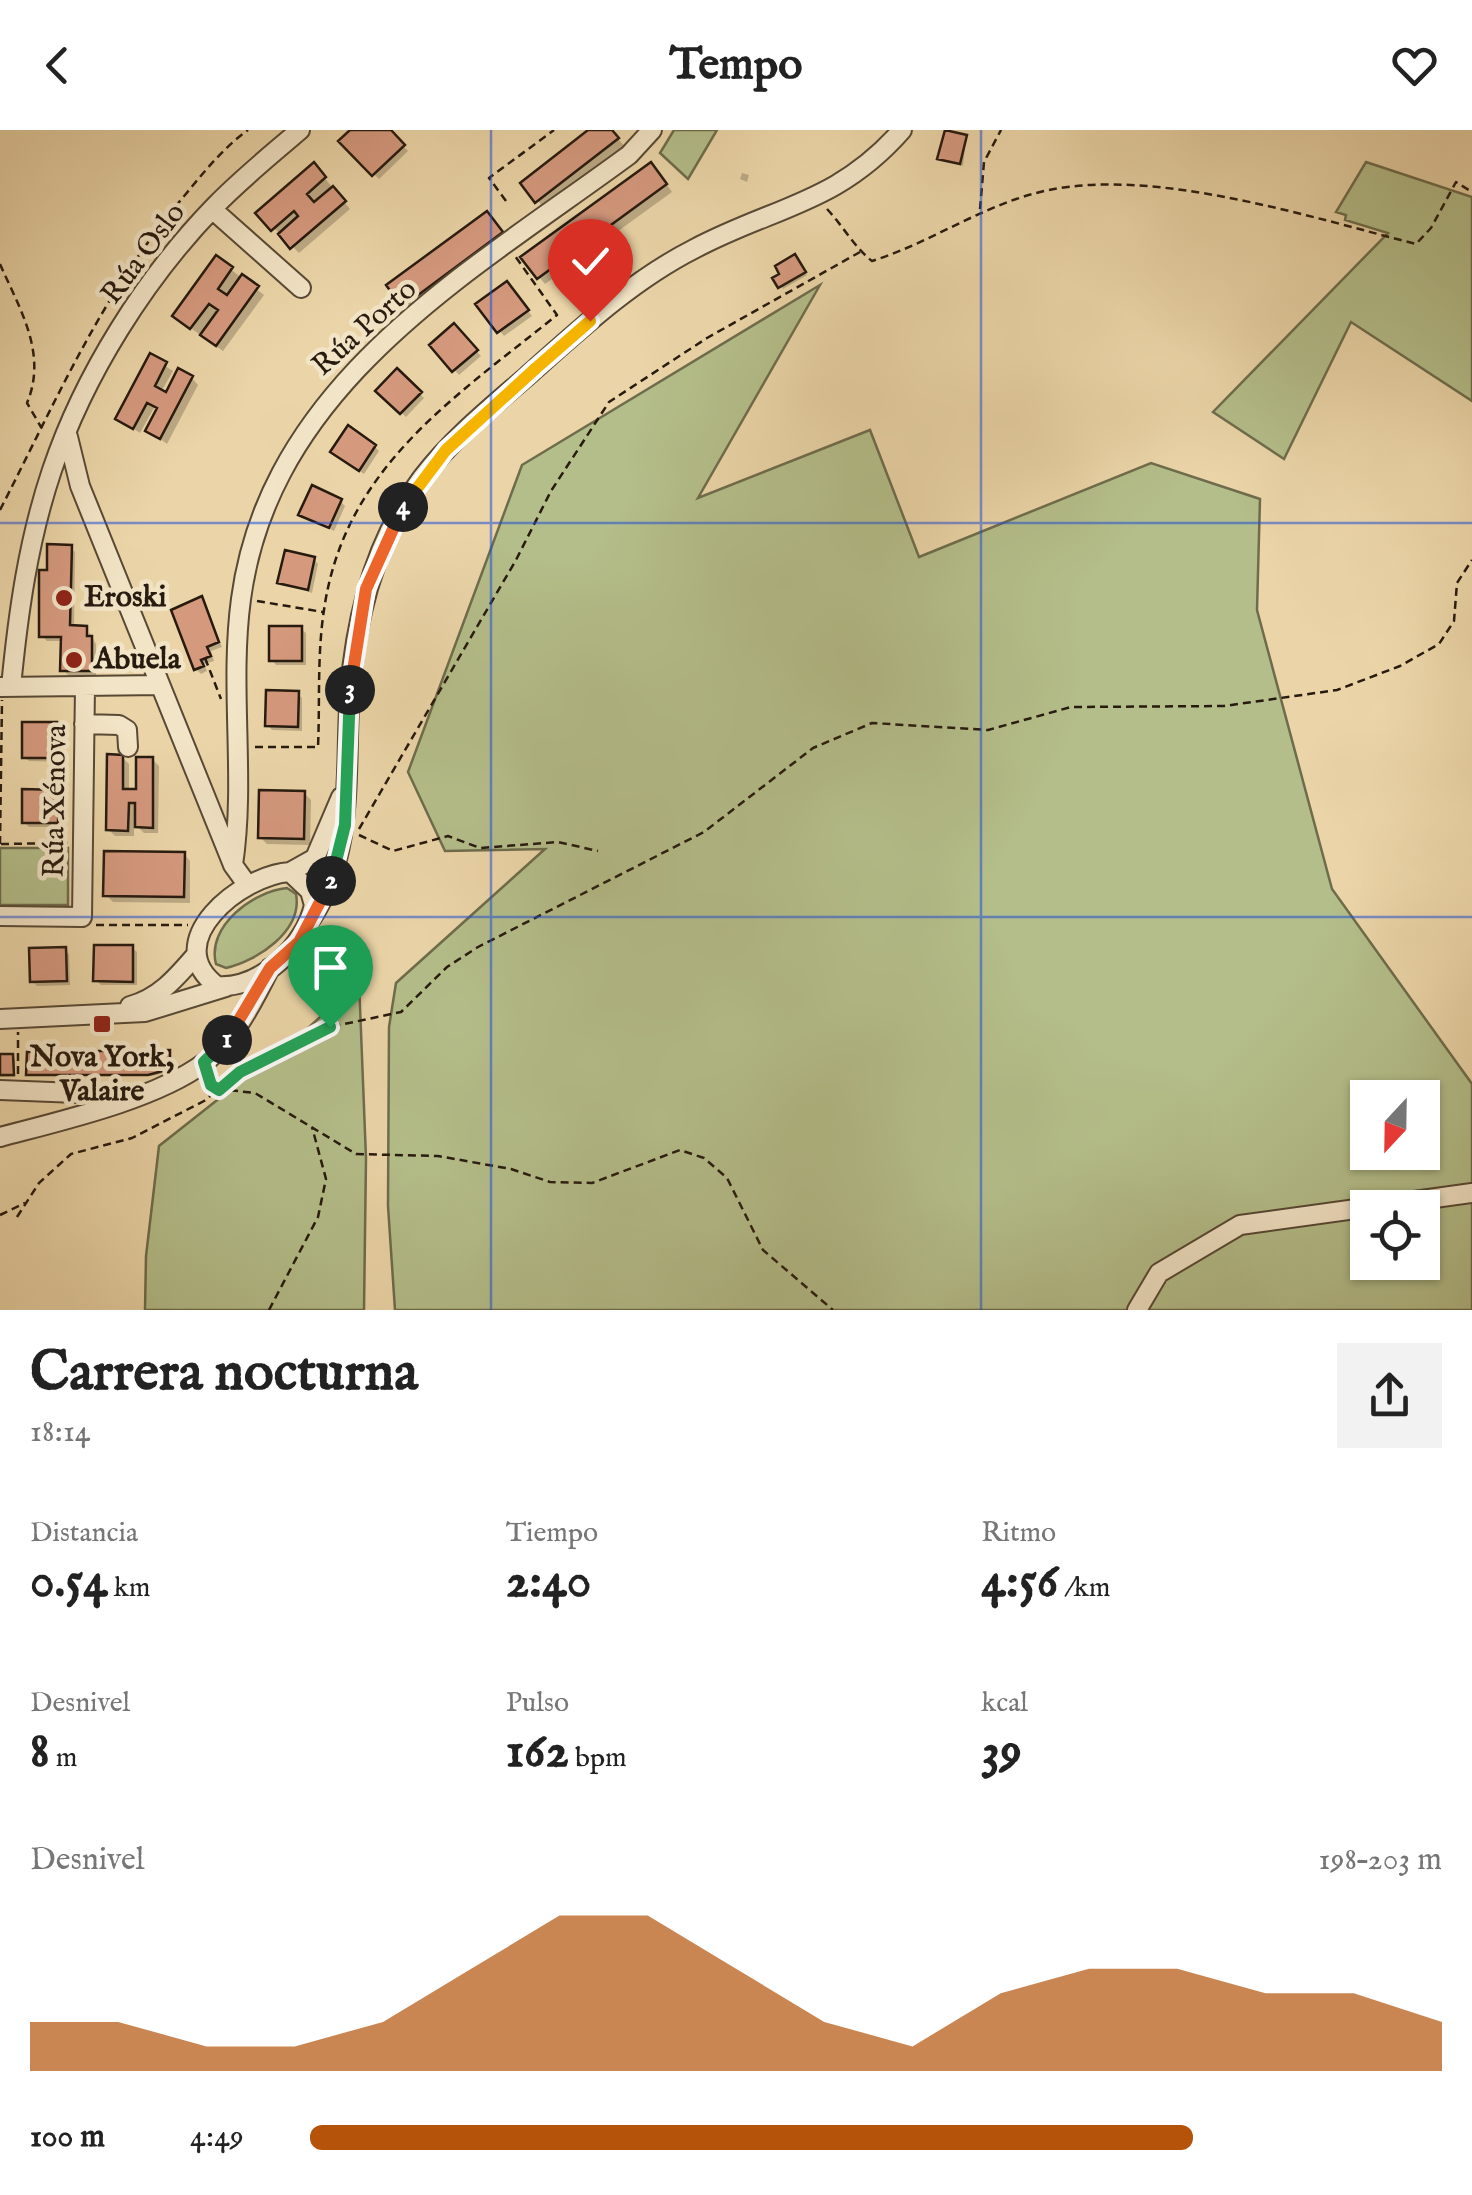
<!DOCTYPE html>
<html lang="es">
<meta charset="utf-8">
<style>
:root{--surface:#fff;--page:#f2f2f2;--text:#222;--muted:#767676;--accent:#b45309}
body{margin:0;font-family:"IM FELL English",serif;background:var(--page);color:var(--text);height:100vh;display:flex;flex-direction:column;font-size:38px;white-space:nowrap}
*{box-sizing:border-box;margin:0}
p{font-size:32px;color:var(--muted)}
.icon{flex:none;width:55px;height:55px;fill:none;stroke:currentColor;stroke-width:2;stroke-linecap:round;stroke-linejoin:round}
.map{position:relative;height:1180px;overflow:hidden}
.sheet{display:flex;flex-direction:column;background:var(--surface);flex:1}
.sheet>*{flex:none}
.needle{width:65px;rotate:202deg}
.fabs{position:absolute;left:1350px;top:950px;display:grid;gap:20px}
.fabs a{display:grid;place-items:center;width:90px;height:90px;border-radius:0px;background:var(--surface);box-shadow:0 2px 8px #0004;font-size:50px}
.pin{position:absolute;display:grid;place-items:center;width:85px;height:85px;color:#fff;margin:-102px -42px;border-radius:50% 50% 50% 0;rotate:-45deg;box-shadow:0 0 10px #0007}
.pin .icon{rotate:45deg}
.km{position:absolute;width:50px;height:50px;margin:-25px;border-radius:50%;background:#222;color:#fff;font-size:28px;line-height:50px;text-align:center}
.round{display:grid;place-items:center;flex:none;width:105px;height:105px;border-radius:0px;background:var(--page)}
.overview{display:flex;align-items:center;justify-content:space-between;height:170px;padding:0 30px}
h1{font-size:55px;font-weight:700;line-height:75px}
.stats{display:grid;grid-template-columns:repeat(3,1fr);gap:15px;height:170px;padding:10px 30px}
.stats div{display:grid;align-content:center}
.stats b{font-size:50px;font-weight:700}
.stats small{font-size:28px;font-weight:400}
.stats p{font-size:28px}
.chart{height:280px;padding:20px 30px}
.chart p{display:flex;justify-content:space-between}
.chart svg{width:100%;height:180px;margin-top:10px;fill:var(--accent);opacity:.7}
ul{padding:0 30px;list-style:none;font-size:32px}
li{display:grid;grid-template-columns:160px 120px 1fr;align-items:center;height:75px}
li i{height:25px;border-radius:12px;background:var(--accent)}
header{display:flex;justify-content:space-between;align-items:center;height:130px;padding:0 30px;background:var(--surface);font-size:45px;font-weight:700}
.map>svg:first-child{display:block}
</style>
<header><svg class="icon" aria-label="back" viewBox="0 0 24 24"><path d="M15 5l-7 7 7 7"/></svg>Tempo<svg class="icon" aria-label="heart" viewBox="0 0 24 24"><path d="M12 20l-8-8c-3-5 5-10 8-4 3-6 11-1 8 4z"/></svg></header>
<div class="map">
<svg width="1472" height="1180" viewBox="0 0 1472 1180">
<rect width="100%" height="100%" fill="#ebd5a8"/>
<filter id="stains"><feTurbulence type="fractalNoise" baseFrequency=".002" numOctaves="4"/><feColorMatrix values="0 0 0 0 .2 0 0 0 0 .09 0 0 0 0 .02 0 0 0 .5 -.17"/></filter>
<radialGradient id="worn" r=".72"><stop offset=".6" stop-color="#630" stop-opacity="0"/><stop offset="1" stop-color="#630" stop-opacity=".3"/></radialGradient>
<!-- green -->
<path fill="#b4be8a" stroke="#6e6c4c" stroke-width="2.5" fill-rule="evenodd" d="M674,0H717L688,49L660,23Z
M1366,32L1472,67V271L1351,192L1284,329L1213,282L1388,103L1345,90L1346,85L1336,82Z
M820,155L698,368L870,300L919,427L1151,333L1260,369L1257,480L1332,759L1472,954V1180H395L388,1076L389,897L396,853L545,719L445,721L408,642L522,335ZM1368,968H1422V1022H1368ZM1368,1078H1422V1132H1368Z
M0,718H68V775H0Z
M287,758L296,764C303,801 257,831 226,838L216,834C206,796 254,761 287,758Z
M359,851L366,1028L364,1180H145L146,1126L159,1016L306,900Z"/>
<!-- shadow -->
<path fill="#0003" d="M354,0H387L408,21L379,49L342,11Z
M592,0H611L624,16L544,78L523,53Z
M966,8L963,36L940,28Z
M314,35L350,79L299,123L259,83Z
M658,42L672,62L545,154L539,147Z
M742,43L749,45L747,52L740,49Z
M494,91L508,110L411,182L404,175Z
M217,129L264,165L223,221L182,192Z
M798,129L807,145L783,159L776,149Z
M511,158L532,186L504,206L479,175Z
M454,196L481,226L459,245L432,215Z
M151,227L173,241L161,262L167,265L192,248L198,255L167,314L148,300L159,280L154,278L140,303L118,288Z
M397,241L424,268L406,287L378,261Z
M375,317L379,321L364,344L338,326Z
M340,371L345,376L334,401L301,384Z
M71,418L75,422L74,498L87,499L89,519V502L96,514V545H68L63,540L64,511H47L42,506L49,443Z
M314,429L318,434L312,463L280,452Z
M201,469L222,517L211,521L214,531L204,534L207,541L201,544L196,539Z
M301,499L306,503V535H276L272,530Z
M298,564L302,568V601L272,600L268,595Z
M56,595L61,600V632L29,631L24,627Z
M122,627L129,634V661H138L152,629L159,636L158,703H144L134,693V706H115L108,699Z
M58,662L62,667V697H29L24,692Z
M304,663L311,670L310,715L267,714L260,707Z
M184,724L190,731V773L113,772L106,765Z
M132,818L137,822V855H101L96,850Z
M65,820L69,824L70,855L37,856L32,851Z
M169,922L172,941L152,946L28,944Z
M0,926L15,929V947H0Z"/>
<!-- building -->
<path fill="#d5997e" stroke="#271a0f" stroke-width="2.5" d="M350,0H391L405,15L372,46L338,11Z
M588,0H612L619,8L535,73L520,53Z
M945,0L967,5L960,34L937,29Z
M314,32L326,47L307,64L314,72L333,56L346,71L290,119L278,104L298,86L294,81L271,101L255,83Z
M651,32L667,54L537,149L520,127Z
M487,81L503,102L402,177L386,155Z
M795,124L806,142L778,158L772,148L779,144L775,136Z
M216,125L233,137L218,159L227,165L242,144L259,156L216,216L200,205L218,180L209,174L190,199L172,186Z
M507,151L529,180L497,203L475,174Z
M454,193L478,220L452,242L429,215Z
M150,223L167,232L155,256L166,262L178,238L193,246L160,309L145,301L157,278L147,273L133,299L115,289Z
M397,238L422,262L400,284L375,261Z
M348,295L376,315L359,341L330,322Z
M312,355L342,369L329,398L298,385Z
M47,414L72,415L70,495L87,496V506H92V541H60L61,507H39V440H47Z
M285,420L315,427L308,460L277,453Z
M202,466L219,512L207,517L211,526L201,530L204,536L194,540L171,480Z
M269,496H302V531H269Z
M266,560L299,561L298,597L265,596Z
M22,592H57V628H22Z
M107,624L123,625V659H136V627H153V698L135,697V673H129L128,701L106,700Z
M22,659L59,660L58,693H22Z
M259,660L305,661L304,709L258,708Z
M104,721L185,722L184,767L103,766Z
M94,815H133V852L93,851Z
M66,817L67,851L30,852L29,818Z
M170,920V939L148,945H26L27,922Z
M0,924H13L14,945H0Z"/>
<g fill="none" stroke-linecap="round" stroke-linejoin="round">
<!-- minor casing -->
<g stroke="#584935" stroke-width="22">
<path id="minor" d="M212,79L301,158
M68,307L80,356L233,735L246,753
M1,557L160,555
M11,557C18,484 28,411 52,340C84,245 145,148 215,76C241,49 271,25 300,0
M84,594L119,595L127,600L128,617
M233,735C246,648 229,557 241,469C270,253 469,143 629,25L652,0
M290,742L310,761L314,775C305,816 261,859 217,856C158,812 241,745 290,742Z
M290,742L315,728L341,667
M0,786L82,787L85,556
M311,789C356,721 344,639 350,561C356,485 375,410 422,348C451,310 489,279 525,248C578,201 631,151 694,119C775,76 837,74 902,0
M130,876C159,868 176,848 195,826
M0,889L145,882L226,857
M0,960L129,965
M0,1007C60,991 154,970 204,933C234,910 253,872 270,838
M1137,1180L1159,1143L1240,1095L1472,1063"/>
</g>
<!-- path -->
<path stroke="#271a0f" stroke-width="2.5" stroke-dasharray="8 5" stroke-linecap="butt" d="M506,71L489,48L554,0
M827,79C843,96 855,118 872,131C933,112 985,73 1049,60C1157,38 1310,87 1416,114L1431,98L1456,52L1472,62
M980,79L984,32L1001,0
M0,134C19,178 48,223 27,273L41,297
M0,380C58,267 102,163 185,65C204,42 223,18 248,0
M257,471L323,482
M205,528L221,569
M255,617H318C320,572 317,525 324,480C344,338 454,268 557,185L515,126
M359,699L516,430L551,361L609,272L707,208L860,122
M359,705L393,721L448,706L480,718L558,712L598,721
M0,714L2,570
M1,714L68,713
M96,795H188
M18,944V902
M209,948L219,959L255,963L356,1024L438,1026L511,1039L550,1052L592,1053L680,1020L704,1028L727,1048L763,1120L833,1180
M0,1085L25,1073
M17,1087L39,1053L71,1024L132,1008L204,971L240,942L330,897L401,882L447,837L478,817L704,702L813,618L872,593L988,600L1071,577L1224,576L1337,560L1400,536L1439,514L1454,491L1457,453L1472,430
M269,1180L318,1087L326,1049L312,997"/>
<!-- minor -->
<use href="#minor" stroke="#f2e4c6" stroke-width="18"/>
</g>
<g fill="none" stroke-linecap="round" stroke-linejoin="round">
<!-- split-1 casing -->
<g stroke="#fff" stroke-width="20">
<path id="split-1" d="M227,910L204,932L211,955L219,960L240,942L330,897"/>
</g>
<!-- split-2 casing -->
<g stroke="#fff" stroke-width="20">
<path id="split-2" d="M227,910L270,838L299,812L331,751"/>
</g>
<!-- split-3 casing -->
<g stroke="#fff" stroke-width="20">
<path id="split-3" d="M331,751L345,695L350,560"/>
</g>
<!-- split-4 casing -->
<g stroke="#fff" stroke-width="20">
<path id="split-4" d="M350,560L366,459L403,377"/>
</g>
<!-- split-5 casing -->
<g stroke="#fff" stroke-width="20">
<path id="split-5" d="M403,377L446,320L535,239"/>
</g>
<!-- split-6 casing -->
<g stroke="#fff" stroke-width="20">
<path id="split-6" d="M535,239L590,191"/>
</g>
<!-- split-1 -->
<use href="#split-1" stroke="#22a559" stroke-width="12"/>
<!-- split-2 -->
<use href="#split-2" stroke="#f0652b" stroke-width="12"/>
<!-- split-3 -->
<use href="#split-3" stroke="#22a559" stroke-width="12"/>
<!-- split-4 -->
<use href="#split-4" stroke="#f0652b" stroke-width="12"/>
<!-- split-5 -->
<use href="#split-5" stroke="#f5b400" stroke-width="12"/>
<!-- split-6 -->
<use href="#split-6" stroke="#f5b400" stroke-width="12"/>
</g>
<!-- grid -->
<path fill="none" stroke="#1d4ed8" stroke-width="2.5" stroke-opacity="0.55" d="M491,0V1180M981,0V1180M0,393H1472M0,787H1472"/>
<!-- markers -->
<g fill="#8f2418" stroke="#f2e4c6" stroke-width="4">
<circle cx="64" cy="468" r="10"/>
<circle cx="74" cy="530" r="10"/>
<rect x="92" y="884" width="20" height="20" rx="5"/>
</g>
<g text-anchor="middle" dominant-baseline="central" stroke-width="9" stroke-linejoin="round" paint-order="stroke">
<!-- street labels -->
<g font-size="30" fill="#271a0f" stroke="#f2e4c6">
<text transform="translate(144 124) rotate(-53)">Rúa Oslo</text>
<text transform="translate(365 198) rotate(-42)">Rúa Porto</text>
<text transform="translate(56 671) rotate(-89)">Rúa Xénova</text>
</g>
<!-- poi labels -->
<g font-size="30" font-weight="bold" fill="#271a0f" stroke="#f2e4c6" text-anchor="start">
<text x="84" y="468">Eroski</text>
<text x="94" y="530">Abuela</text>
<text x="102" y="928" text-anchor="middle">Nova York,<tspan x="102" dy="34">Valaire</tspan></text>
</g>
</g>
<rect width="100%" height="100%" filter="url(#stains)"/>
<rect width="100%" height="100%" fill="url(#worn)"/>
</svg>
<div class="fabs">
<a><svg class="needle" viewBox="-14 -14 28 28"><path d="M0-13l5 13h-10z" fill="#e53935"/><path d="M0 13l5-13h-10z" fill="#767676"/></svg></a>
<a><svg class="icon" aria-label="locate" viewBox="0 0 24 24"><circle cx="12" cy="12" r="6"/><path d="M12 2v4M12 18v4M2 12h4M18 12h4"/></svg></a>
</div>
<div class="pin" style="left:330px;top:897px;background:#1e9e55"><svg class="icon" aria-label="arrive" viewBox="0 0 24 24"><path d="M6 21V4h12l-3 4 3 4H6"/></svg></div>
<div class="pin" style="left:590px;top:191px;background:#d93025"><svg class="icon" aria-label="check" viewBox="0 0 24 24"><path d="M5 12l5 5 9-10"/></svg></div>
<b class="km" style="left:227px;top:910px">1</b>
<b class="km" style="left:331px;top:751px">2</b>
<b class="km" style="left:350px;top:560px">3</b>
<b class="km" style="left:403px;top:377px">4</b>
</div>
<section class="sheet">
<div class="overview"><div><h1>Carrera nocturna</h1><p>18:14</p></div><a class="round"><svg class="icon" aria-label="share" viewBox="0 0 24 24"><path d="M12 15V3M7 8l5-5 5 5M5 13v7h14v-7"/></svg></a></div>
<div class="stats">
<div><p>Distancia</p><b>0.54<small> km</small></b></div>
<div><p>Tiempo</p><b>2:40</b></div>
<div><p>Ritmo</p><b>4:56<small> /km</small></b></div>
</div>
<div class="stats">
<div><p>Desnivel</p><b>8<small> m</small></b></div>
<div><p>Pulso</p><b>162<small> bpm</small></b></div>
<div><p>kcal</p><b>39</b></div>
</div>
<div class="chart"><p><span>Desnivel</span>198–203 m</p>
<svg viewBox="0 0 160 44" preserveAspectRatio="none"><path d="M0 44V32L10 32L20 38L30 38L40 32L50 19L60 6L70 6L80 19L90 32L100 38L110 25L120 19L130 19L140 25L150 25L160 32V44z"/></svg>
</div>
<ul>
<li><b>100 m</b>4:49<i style="width:78%"></i></li>
</ul>
</section>
